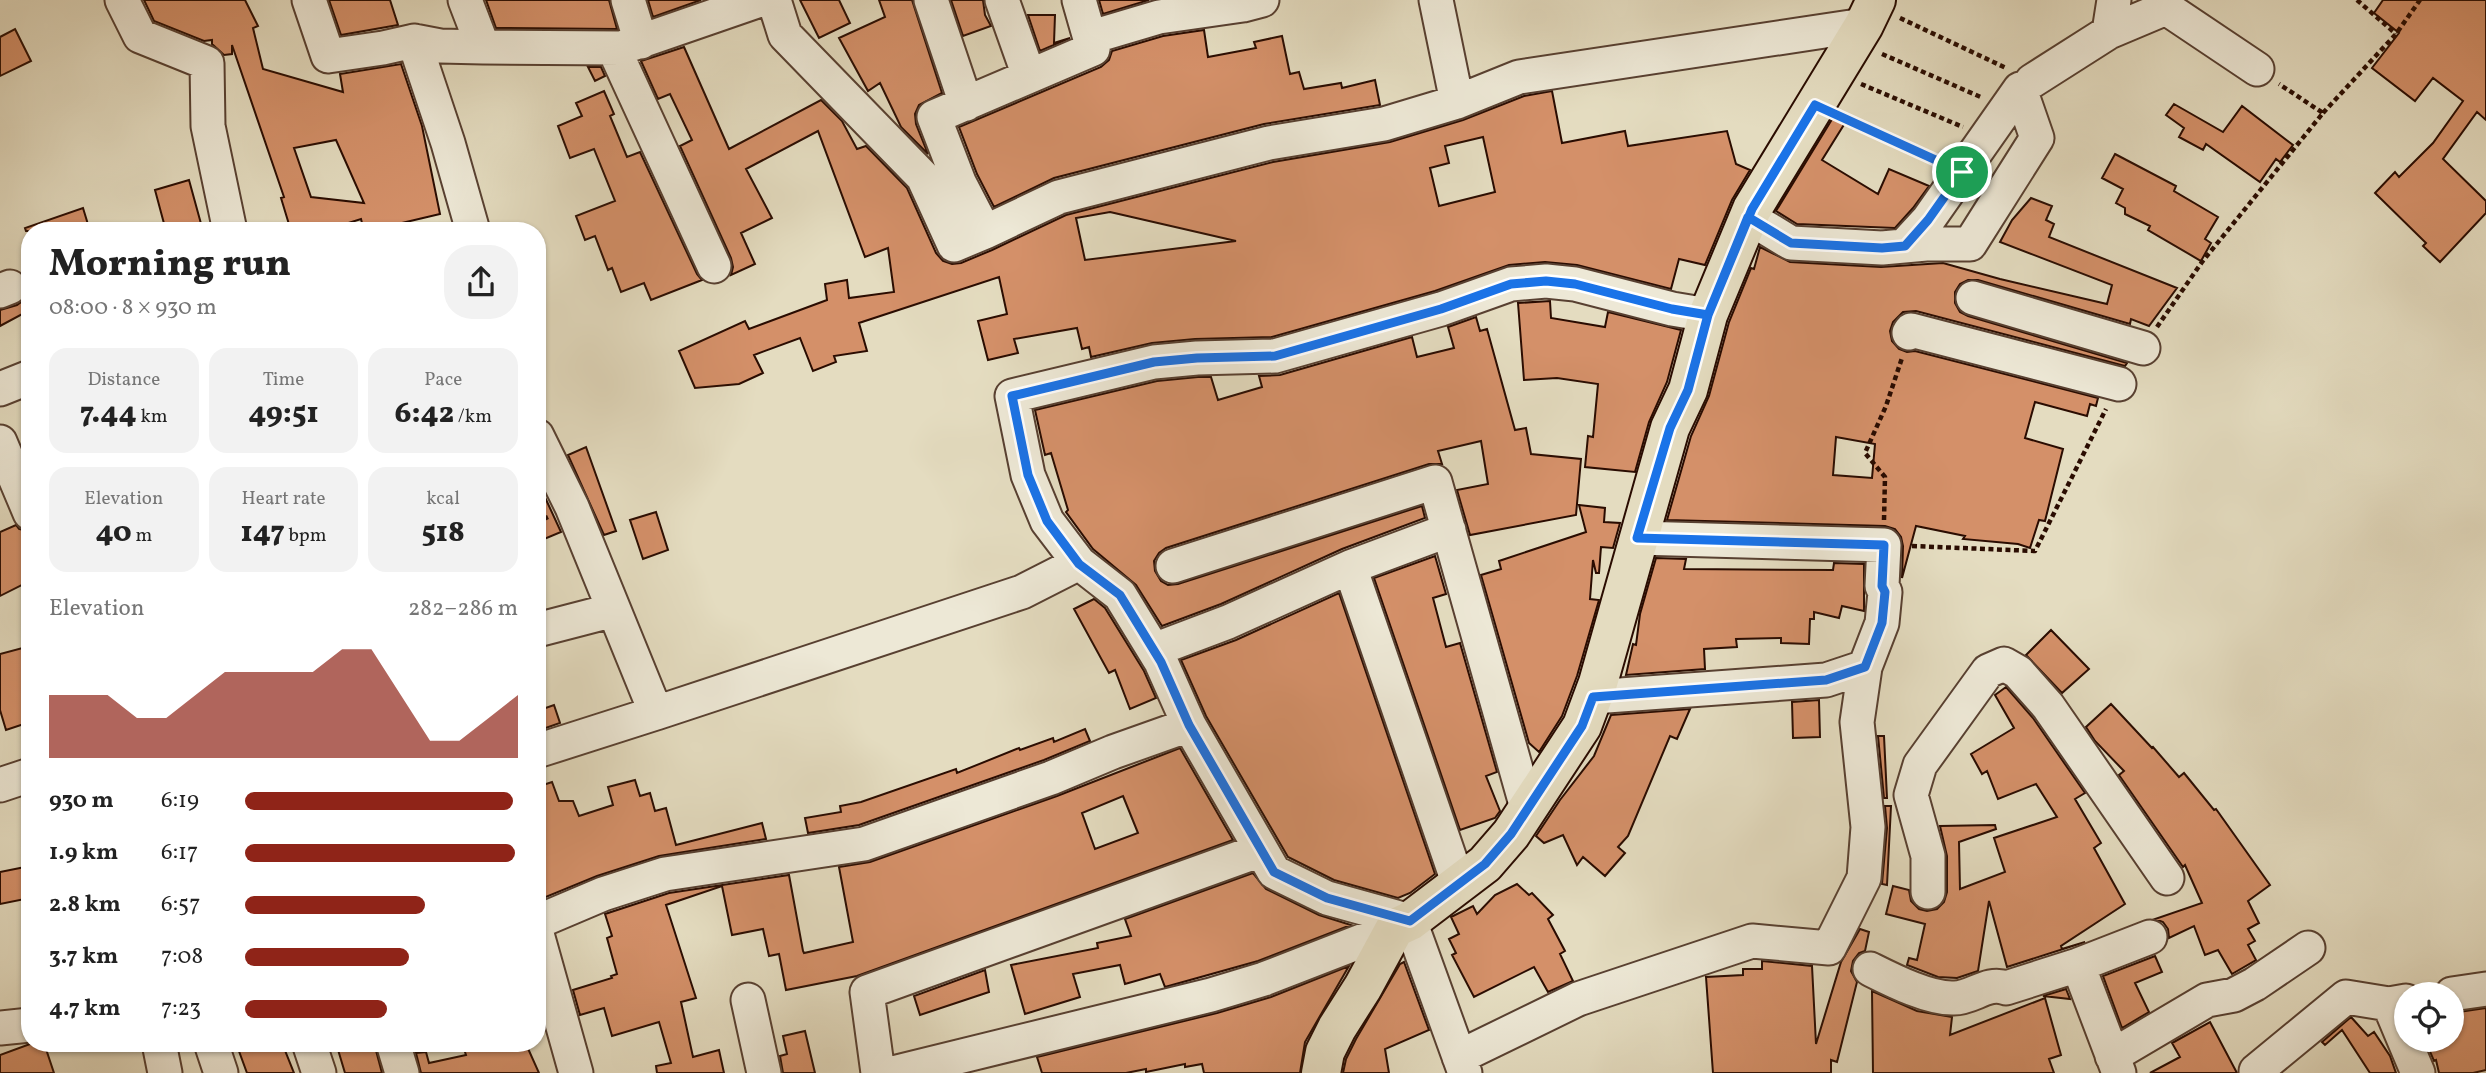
<!DOCTYPE html>
<meta charset="utf-8">
<style>
:root{--surface:#fff;--page:#f2f2f2;--text:#222;--muted:#767676;--accent:#8f2418}
body{margin:0;font-family:Vollkorn,serif;background:var(--page);color:var(--text);height:100vh;display:flex;flex-direction:column;font-size:26px;white-space:nowrap}
*{box-sizing:border-box;margin:0}
p{font-size:23px;color:var(--muted)}
.icon{flex:none;width:38px;height:38px;fill:none;stroke:currentColor;stroke-width:2;stroke-linecap:round;stroke-linejoin:round}
.map{position:relative;flex:1;overflow:hidden}
.panel{position:absolute;left:21px;top:222px;width:525px;height:830px;display:flex;flex-direction:column;background:var(--surface);border-radius:28px;box-shadow:0 2px 5px #0004}
.panel>*{flex:none}
.fabs{position:absolute;left:2394px;top:982px;display:grid;gap:14px}
.fabs a{display:grid;place-items:center;width:70px;height:70px;border-radius:50%;background:var(--surface);box-shadow:0 2px 5px #0004;font-size:35px}
.pin{position:absolute;display:grid;place-items:center;width:60px;height:60px;color:#fff;margin:-30px;border:4px solid #fff;border-radius:50%;box-shadow:0 2px 7px #0007}
.round{display:grid;place-items:center;flex:none;width:74px;height:74px;border-radius:28px;background:var(--page)}
.overview{display:flex;align-items:center;justify-content:space-between;height:119px;padding:0 28px}
h1{font-size:38px;font-weight:800;line-height:52px}
.stats{display:grid;grid-template-columns:repeat(3,1fr);gap:10px;height:119px;padding:7px 28px}
.stats div{display:grid;align-content:center;border-radius:18px;background:var(--page);text-align:center}
.stats b{font-size:30px;font-weight:800}
.stats small{font-size:19px;font-weight:400}
.stats p{font-size:19px}
.chart{height:196px;padding:14px 28px}
.chart p{display:flex;justify-content:space-between}
.chart svg{width:100%;height:126px;margin-top:7px;fill:var(--accent);opacity:.7}
ul{padding:0 28px;list-style:none;font-size:23px}
li{display:grid;grid-template-columns:112px 84px 1fr;align-items:center;height:52px}
li i{height:18px;border-radius:9px;background:var(--accent)}
.map>svg:first-child{display:block}
</style>
<div class="map">
<svg width="2486" height="1073" viewBox="0 0 2486 1073">
<rect width="100%" height="100%" fill="#e4dcc0"/>
<filter id="stains"><feTurbulence type="fractalNoise" baseFrequency=".00286" numOctaves="4"/><feColorMatrix values="0 0 0 0 .2 0 0 0 0 .09 0 0 0 0 .02 0 0 0 .5 -.17"/></filter>
<radialGradient id="worn" r=".72"><stop offset=".6" stop-color="#630" stop-opacity="0"/><stop offset="1" stop-color="#630" stop-opacity=".3"/></radialGradient>
<!-- building -->
<path fill="#d49069" stroke="#2a0c01" stroke-width="2" fill-rule="evenodd" d="M144,0H245L258,26L253,28L263,69L343,92L340,74L401,64L422,126L440,214L368,231H364L361,219L323,231H291L281,198L284,197L232,45V54L224,55L212,44V40L204,41L154,21ZM336,140L364,203L311,197L294,148Z
M329,0H390L398,25L341,35Z
M486,0H609L617,29L496,28Z
M648,0H701L653,17Z
M800,0H839L850,23L819,38Z
M879,0H912L942,93L919,105L915,114L916,124L928,154L901,127L880,83L868,91L839,38L885,17Z
M951,0H983L985,15L991,26L963,36Z
M1099,0H1149L1103,14Z
M2383,0H2486V120L2477,112L2443,159L2486,201V213L2440,262L2423,246L2426,243L2375,193L2395,172L2399,177L2433,143L2463,101L2433,78L2415,101L2372,68L2399,33L2374,13Z
M1028,15H1055L1054,43L1070,38L1040,51Z
M15,29L31,61L0,76V37Z
M1204,30L1208,57L1256,48L1254,42L1282,36L1290,74L1299,72L1304,89L1341,83L1342,88L1375,80L1380,105L1264,124L1054,178L994,207L977,174L959,127L1101,67L1109,60L1112,51L1163,36Z
M684,47L729,149L821,100L842,121L857,149L866,146L907,188L936,253L943,261L952,264L961,263L992,250L1066,215L1273,162L1390,142L1463,120L1524,96L1552,91L1562,143L1625,131L1628,146L1727,131L1736,164L1750,170L1732,200L1705,265L1679,259L1671,289L1577,265L1545,262L1509,265L1435,291L1272,337L1195,339L1152,343L1091,357L1089,347L1082,349L1077,328L1014,339L1018,353L988,360L978,321L1007,314L999,277L859,323L867,351L834,356L836,362L813,371L800,338L754,355L763,373L739,384L695,388L679,351L745,321L749,329L827,300L825,284L847,280L849,298L894,292L888,248L865,257L818,131L746,169L772,218L741,233L755,264L731,275L733,267L731,258L680,146L692,140L670,94L658,99L641,61ZM1483,137L1495,192L1439,206L1430,168L1449,163L1445,146ZM1110,212L1236,241L1085,260L1076,218Z
M588,67H601L605,76L595,81Z
M604,91L614,114L610,116L627,157L640,152L697,274L702,280L651,300L644,283L621,292L612,268L608,270L595,236L585,240L576,216L615,201L594,149L570,158L558,126L582,116L576,103Z
M2174,104L2223,132L2242,106L2293,145L2280,162L2276,159L2260,182L2206,144L2203,150L2179,137L2184,128L2166,115Z
M1834,116L1845,123L1822,160L1878,194L1889,169L1929,186L1913,208L1895,228L1797,224L1776,211Z
M2115,154L2176,186L2174,191L2218,217L2205,239L2211,243L2201,261L2148,230L2150,226L2125,214V208L2116,203L2123,189L2102,178Z
M189,180L203,231H166L155,190Z
M2031,198L2052,206L2046,220L2054,224L2049,237L2177,288L2149,326L2131,319L2130,324L1978,280H1968L1960,284L1955,292V303L1960,312L1968,316L2127,363L2125,366L1916,311L1903,312L1893,322L1890,331L1892,341L1899,349L1907,352L1915,351L2098,398L2096,406L2090,404L2087,416L2035,402L2025,438L2063,449L2045,521L2039,520L2030,548L2018,544L1963,539L1965,536L1916,526L1902,578L1903,546L1901,537L1895,529L1885,526L1667,520L1691,436L1709,396L1729,322L1751,268L1754,269L1760,247L1790,262L1881,267L1943,263L2000,279L2107,304L2112,285L2000,242L2012,220ZM1836,437L1875,444L1872,478L1833,475Z
M83,208L90,231H26L25,228Z
M28,281H30V310L0,326V310L17,305L25,299L29,290Z
M1550,301L1551,318L1605,327L1608,312L1681,330L1667,382L1649,422L1635,472L1585,467L1588,436L1593,437L1598,384L1557,378L1524,380L1518,303Z
M1476,317L1480,331L1487,329L1515,430L1526,428L1531,454L1581,459L1576,515L1470,535L1457,490L1488,484L1481,441L1438,451L1442,464H1429L1166,548L1159,553L1154,561L1155,571L1161,581L1168,585L1178,584L1422,506L1425,518L1342,549L1221,604L1162,626L1136,585L1093,549L1066,512L1068,510L1051,453L1045,455L1035,410L1157,381L1198,377H1211L1218,400L1262,387L1259,376L1280,375L1412,337L1417,357L1454,348L1448,327Z
M586,447L616,531L604,535L568,455Z
M537,480L561,532L537,542Z
M1579,505L1605,508L1604,522L1620,523L1613,548L1601,547L1599,573H1596L1593,560L1590,599L1599,600L1577,676L1562,716L1539,752L1529,743L1481,575L1501,569L1499,561L1586,532Z
M656,512L668,550L643,559L630,520Z
M16,525L19,529L30,532V581L0,596V532Z
M1435,556L1446,594L1433,598L1446,647L1460,643L1497,772L1486,776L1500,811L1495,818L1460,830L1374,578Z
M1656,558L1686,559L1684,569L1833,570L1834,563L1864,564V611L1842,606L1839,618L1814,612V619H1810L1809,644L1781,643V638L1736,639L1737,647L1704,649L1705,669L1626,675L1633,644L1636,645L1640,614Z
M1339,593L1435,874L1410,893L1398,898L1334,880L1288,857L1206,716L1181,660L1236,640Z
M1094,599L1105,608L1144,671L1156,698L1130,709L1115,670L1109,673L1074,609Z
M2051,630L2089,669L2062,693L2026,655Z
M30,646V722L6,730L0,710V654Z
M2006,687L2033,718L2085,793L2075,799L2101,843L2094,848L2125,904L2061,946L2062,949L2085,942L2007,967L1989,901L1978,971L1957,978L1938,977L1907,965L1909,958L1917,960L1925,924L1886,914L1893,886L1909,890L1911,901L1919,909L1927,911L1937,909L1944,902L1947,892V856L1940,826L1995,825L1996,829L1959,842L1960,889L2005,872L1994,838L2057,817L2036,784L1998,799L1987,771L1982,774L1971,754L2014,728L1995,695Z
M1819,700L1820,737L1793,738L1792,702Z
M2111,704L2152,748L2153,747L2179,777L2184,773L2214,810L2216,809L2270,885L2248,901L2259,923L2248,929L2255,941L2248,945L2256,960L2232,974L2218,950L2205,955L2194,926L2169,938L2168,929L2163,922L2155,919L2202,903L2185,865L2183,867L2119,775L2124,771L2095,741L2086,727Z
M554,705L560,723L537,731V711Z
M1690,709L1677,739L1670,736L1628,836L1618,847L1625,853L1605,876L1583,857L1577,865L1563,835L1544,843L1536,836L1560,800L1594,756L1611,715Z
M1085,729L1090,741L1044,760L859,825L808,833L805,818L841,812L840,806L861,802L956,769L957,773L1019,748L1020,750L1053,738L1054,742Z
M1878,736H1884L1887,798H1884Z
M1180,748L1233,840L857,976L786,990L779,954L769,956L763,929L732,935L722,886L666,905L696,998L681,1002L693,1057L719,1050L724,1073H657L656,1066L671,1063L659,1022L612,1036L604,1008L580,1015L573,990L612,978L611,976L617,974L607,938L612,936L605,914L669,893L789,875L803,951L804,953L853,942L839,867L870,862L1057,796ZM1123,796L1138,833L1095,849L1082,813Z
M635,780L640,796L650,793L655,811L666,808L676,845L762,823L766,839L659,856L597,876L541,899L537,884V787L552,782L559,801H573L579,816L613,805L608,787Z
M1885,806H1891L1887,885L1882,884L1887,828Z
M30,866V898L0,904V872Z
M1253,873L1266,889L1319,915L1351,925L1258,961L1165,987L1160,974L1125,984L1120,965L1073,974L1080,997L1025,1014L1011,965L1098,948L1097,943L1131,936L1125,919Z
M1517,884L1529,895L1532,893L1553,915L1548,919L1565,951L1560,954L1573,981L1548,992L1534,967L1474,997L1452,955L1456,953L1449,939L1459,934L1451,917L1473,906L1477,914L1495,895Z
M1860,929L1869,932L1865,951L1859,953L1853,961L1851,971L1857,982L1837,1062L1831,1060V1073H1713L1706,977L1743,975V969H1762V961L1812,966L1816,1044L1841,962Z
M2155,956L2162,972L2135,983L2149,1012L2122,1028L2103,976Z
M1404,962L1429,1030L1385,1049L1389,1073H1343L1346,1059L1356,1039L1400,964Z
M1349,966L1305,1042L1300,1073H1204L1202,1064L1185,1067V1064L1146,1072V1069L1126,1073H1042L1037,1057L1217,1013L1271,997Z
M985,970L989,992L920,1015L914,996Z
M2066,989L2070,999L2043,996Z
M1872,991L1917,1011L1952,1017L1950,1035L2045,998L2061,1055L2049,1059L2054,1073H1873Z
M2486,1008V1070L2473,1073H2439L2436,1060L2434,1061L2425,1040H2452V1013Z
M2351,1017L2368,1036L2374,1032L2390,1056L2396,1073H2370L2342,1030L2325,1045L2322,1042Z
M2210,1022L2237,1073H2150L2180,1057L2172,1043Z
M805,1031L815,1073H783L780,1056L787,1054L783,1036Z
M44,1043L54,1073H0V1055L30,1044Z
M236,1043H282L294,1073H247Z
M336,1043H374L382,1073H345Z
M526,1044L539,1073H421L416,1053L426,1052L429,1063L466,1055L464,1049Z"/>
<g fill="none" stroke-linecap="round" stroke-linejoin="round">
<!-- minor casing -->
<g stroke="#584031" stroke-width="37">
<path id="minor" d="M122,0L140,36L207,63L208,126L230,231
M309,0L328,56L383,48L414,41L440,46L483,47
M465,0L483,47L621,48L760,0
M628,0L641,42
M774,0L785,35L923,177L954,245L985,232
M931,0L966,104
M1002,0L1029,76
M1079,0L1093,49
M1262,0L1243,5L1159,17L1095,36L1093,49L934,117L959,182L985,232L1059,197L1269,143L1384,124L1457,102L1519,77L1864,25
M1436,0L1457,102
M2109,32L2166,8L2257,69
M414,41L448,143L473,231
M614,49L714,266
M2032,81L2109,32L2114,0
M1748,217L1791,243L1882,248L1926,244H1970L2037,138L2020,89L1928,220L1905,245
M0,291L10,287
M1973,298L2143,348
M1909,333L1911,330L2119,384
M0,389L30,377
M537,436L572,507L656,713L1022,592L1079,563L1120,595L1161,662L1189,725L1274,872L1327,898L1410,921L1465,1073
M0,442L30,513
M1079,563L1047,521L1028,475L1012,396L1154,362L1197,358L1275,356L1441,309L1511,284L1546,281L1575,284L1672,309L1708,315
M1173,566L1435,482L1527,808
M1350,567L1449,530
M537,630L614,610
M1154,650L1228,622L1350,567L1459,885
M1593,697L1826,680L1865,667
M537,751L656,713
M0,785L30,775
M1928,892V856L1911,795L1920,765L1988,671L2004,664L2018,672L2048,706L2167,878
M537,922L603,894L665,874L864,844L1051,778L1113,752L1189,725
M537,934L576,1073
M2078,965L2119,1073
M1870,969C1892,980 1929,999 1954,998C1973,998 1987,981 2006,988L2078,965L2150,937
M2452,994L2486,989
M748,1000L764,1073
M2389,1004L2418,1073
M0,1028L30,1025
M159,1043L165,1073
M211,1043L221,1073
M309,1043L319,1073
M393,1043L402,1073
M2112,1056L2207,1000L2234,995L2255,984L2308,948
M1459,1057L1578,999L1752,941L1829,948L1864,878L1868,827L1857,722L1865,667L1882,623L1885,592L1882,586L1884,545L1637,538
M878,1073L867,992L1261,850
M893,1073L1211,995L1264,979L1395,928
M2258,1073L2256,1071L2346,997L2389,1004L2406,1001"/>
</g>
<!-- major casing -->
<g stroke="#2a0c01" stroke-width="42">
<path id="major" d="M1321,1073L1325,1052L1337,1028L1363,987L1395,928L1410,921L1485,864L1511,834L1582,726L1598,683L1670,428L1688,390L1708,315L1752,209L1864,25L1876,0"/>
</g>
<!-- path -->
<path stroke="#2a0c01" stroke-width="4.5" stroke-dasharray="5 3.5" stroke-linecap="butt" d="M2357,0L2396,34
M1900,18L2006,68
M1882,54L1983,98
M1861,84L1963,127
M2323,113L2396,34L2420,0
M1841,117L1939,161
M2157,327L2202,262L2323,113L2279,84
M1884,520L1885,477L1865,453L1886,406L1902,358
M537,522L548,517
M1912,546L2035,551L2106,409"/>
<!-- minor -->
<use href="#minor" stroke="#ede8d6" stroke-width="33"/>
<!-- major -->
<use href="#major" stroke="#e4dcc0" stroke-width="38"/>
</g>
<g fill="none" stroke-linecap="round" stroke-linejoin="round">
<!-- route casing -->
<g stroke="#fff" stroke-width="14">
<path id="route" d="M1962,172L1928,220L1905,246L1882,248L1791,243L1748,217L1708,315L1672,309L1575,284L1546,281L1511,284L1441,309L1275,356L1197,358L1154,362L1012,396L1028,475L1047,521L1079,564L1120,595L1161,662L1189,725L1274,872L1327,898L1410,921L1485,864L1511,834L1582,726L1593,697L1826,680L1865,667L1882,623L1885,592L1882,586L1884,545L1637,538L1670,428L1688,390L1708,315L1752,209L1815,105L1962,172"/>
</g>
<!-- route -->
<use href="#route" stroke="#1a73e8" stroke-width="9"/>
</g>
<rect width="100%" height="100%" filter="url(#stains)"/>
<rect width="100%" height="100%" fill="url(#worn)"/>
</svg>
<div class="fabs">
<a><svg class="icon" aria-label="locate" viewBox="0 0 24 24"><circle cx="12" cy="12" r="6"/><path d="M12 2v4M12 18v4M2 12h4M18 12h4"/></svg></a>
</div>
<div class="pin" style="left:1962px;top:172px;background:#1e9e55"><svg class="icon" aria-label="arrive" viewBox="0 0 24 24"><path d="M6 21V4h12l-3 4 3 4H6"/></svg></div>
<section class="panel">
<div class="overview"><div><h1>Morning run</h1><p>08:00 · 8 × 930 m</p></div><a class="round"><svg class="icon" aria-label="share" viewBox="0 0 24 24"><path d="M12 15V3M7 8l5-5 5 5M5 13v7h14v-7"/></svg></a></div>
<div class="stats">
<div><p>Distance</p><b>7.44<small> km</small></b></div>
<div><p>Time</p><b>49:51</b></div>
<div><p>Pace</p><b>6:42<small> /km</small></b></div>
</div>
<div class="stats">
<div><p>Elevation</p><b>40<small> m</small></b></div>
<div><p>Heart rate</p><b>147<small> bpm</small></b></div>
<div><p>kcal</p><b>518</b></div>
</div>
<div class="chart"><p><span>Elevation</span>282–286 m</p>
<svg viewBox="0 0 160 44" preserveAspectRatio="none"><path d="M0 44V22L10 22L20 22L30 30L40 30L50 22L60 14L70 14L80 14L90 14L100 6L110 6L120 22L130 38L140 38L150 30L160 22V44z"/></svg>
</div>
<ul>
<li><b>930 m</b>6:19<i style="width:98%"></i></li>
<li><b>1.9 km</b>6:17<i style="width:99%"></i></li>
<li><b>2.8 km</b>6:57<i style="width:66%"></i></li>
<li><b>3.7 km</b>7:08<i style="width:60%"></i></li>
<li><b>4.7 km</b>7:23<i style="width:52%"></i></li>
</ul>
</section>
</div>
